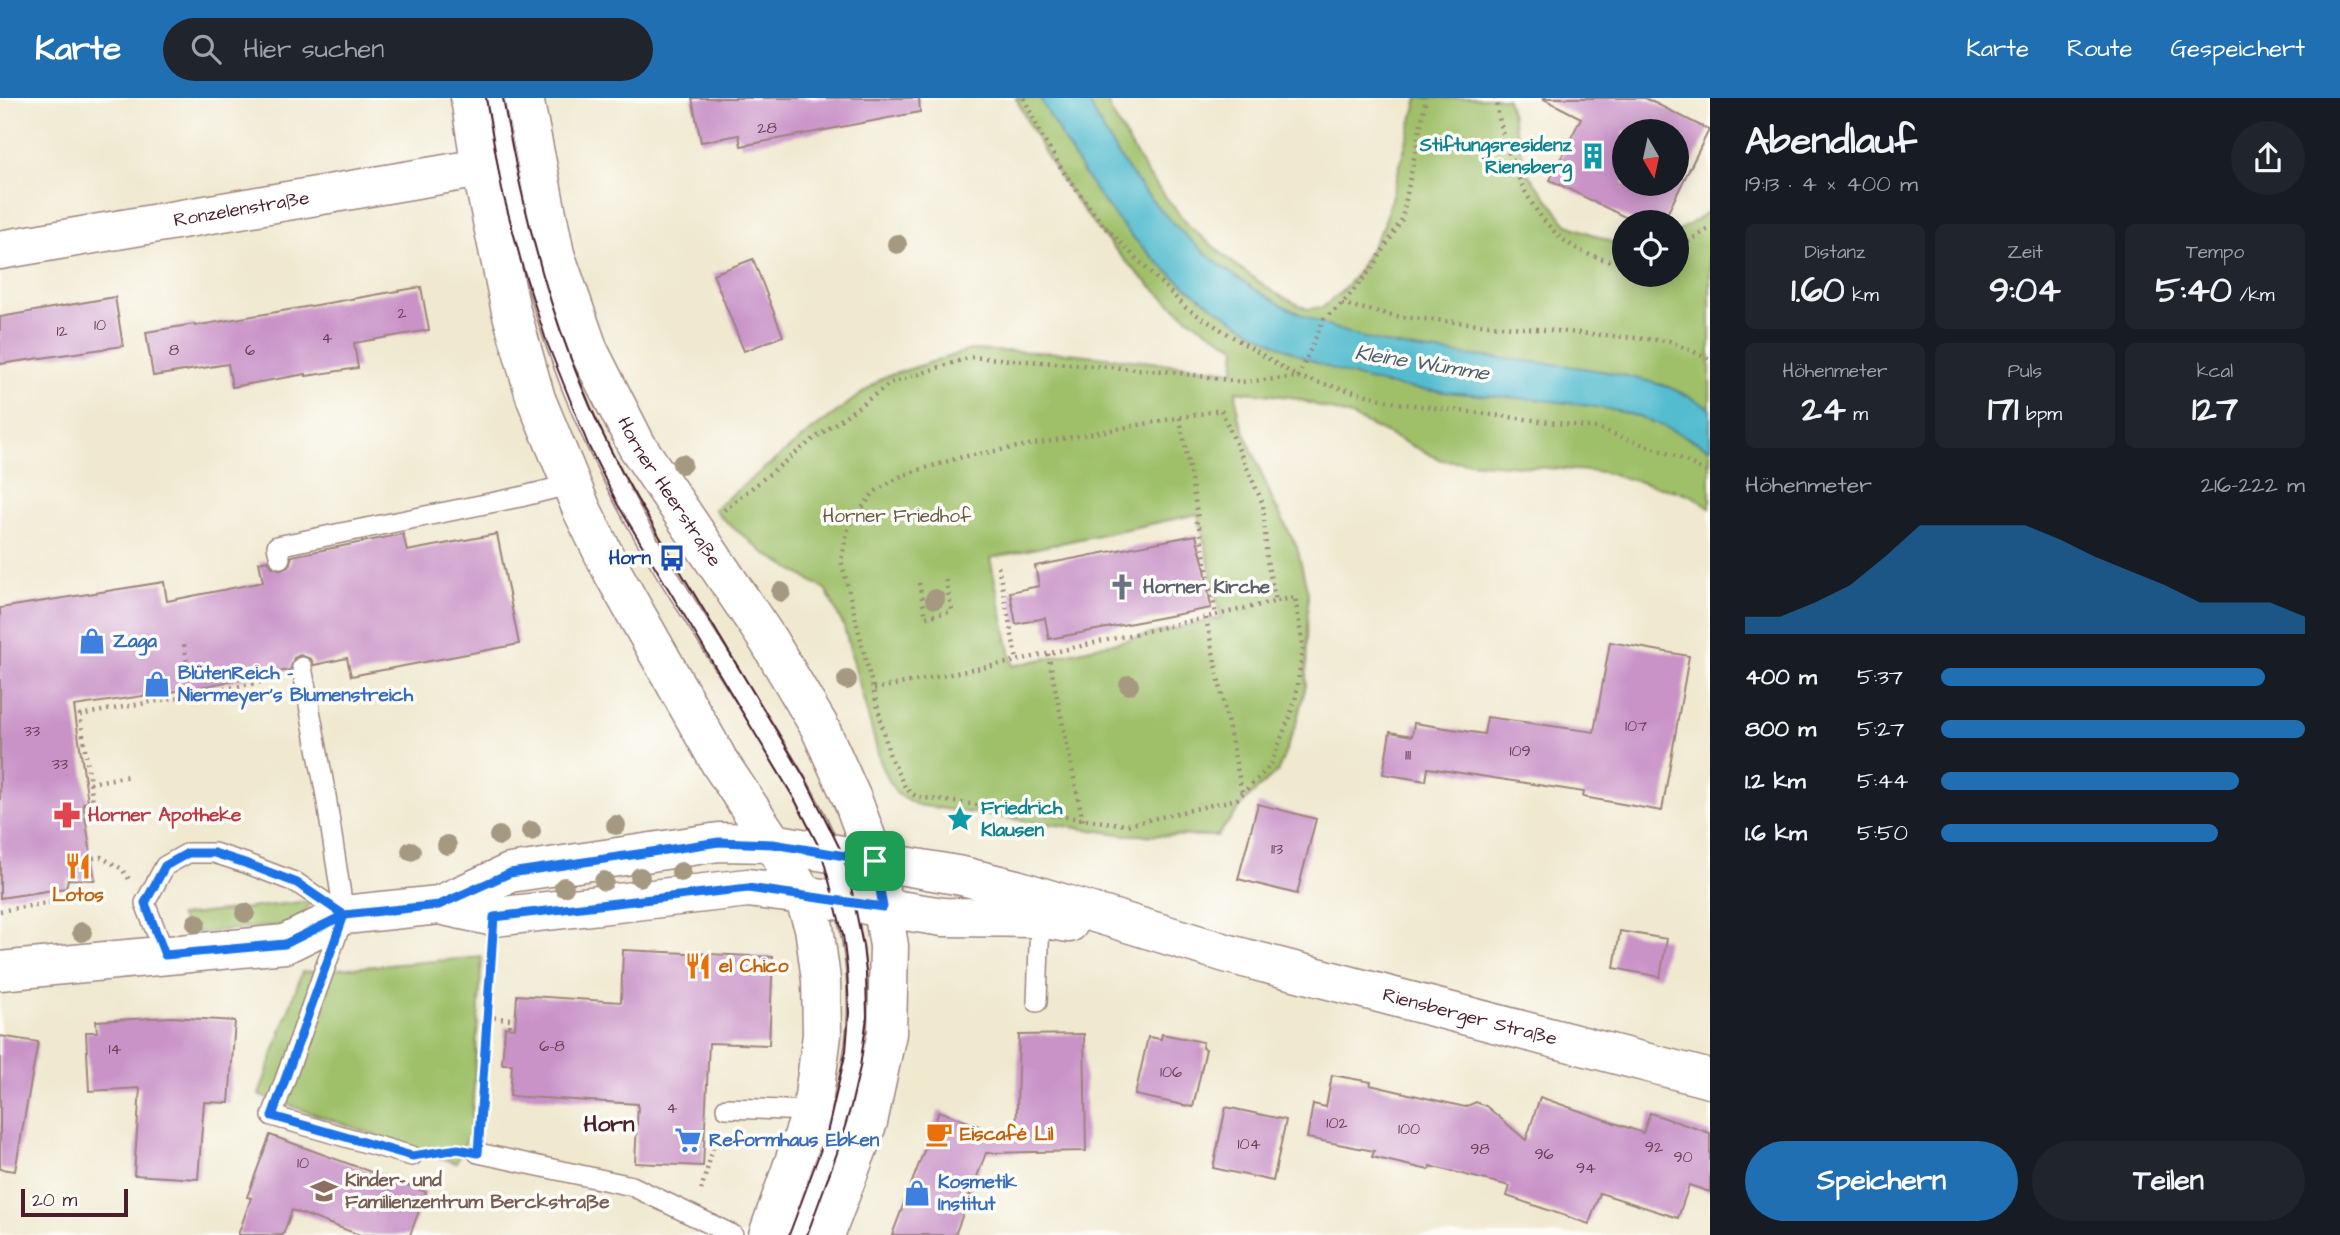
<!DOCTYPE html>
<html lang="de">
<meta charset="utf-8">
<style>
:root{--surface:#171b24;--page:#20242c;--text:#f1f3f6;--muted:#9ea1a6;--accent:#1f6fb2}
body{margin:0;font-family:"Architects Daughter",sans-serif;background:var(--page);color:var(--text);height:100vh;display:flex;flex-direction:column;font-size:26px;white-space:nowrap}
*{box-sizing:border-box;margin:0}
p{font-size:23px;color:var(--muted)}
.icon{flex:none;width:38px;height:38px;fill:none;stroke:currentColor;stroke-width:2;stroke-linecap:round;stroke-linejoin:round}
.map{position:relative;flex:1;overflow:hidden}
.drawer{display:flex;flex-direction:column;background:var(--surface);width:630px}
.drawer>*{flex:none}
.needle{width:46px;rotate:171deg}
.buttons{position:absolute;left:1612px;top:21px;display:grid;gap:14px}
.buttons a{display:grid;place-items:center;width:77px;height:77px;border-radius:50%;background:var(--surface);box-shadow:0 4px 18px #0003;font-size:35px}
.scale{position:absolute;left:21px;bottom:18px;width:107px;box-sizing:border-box;padding-left:7px;border:4px solid #4a1f2b;border-top:0;font-size:19px;line-height:24px;white-space:nowrap;color:#4a1f2b;-webkit-text-stroke:5px #fdfcf7;paint-order:stroke}
.pin{position:absolute;display:grid;place-items:center;width:60px;height:60px;color:#fff;margin:-30px;border-radius:14px;box-shadow:0 4px 10px #0006}
.round{display:grid;place-items:center;flex:none;width:74px;height:74px;border-radius:37px;background:var(--page)}
.headline{display:flex;align-items:center;justify-content:space-between;height:119px;padding:0 35px}
h1{font-size:38px;font-weight:800;line-height:52px}
.stats{display:grid;grid-template-columns:repeat(3,1fr);gap:10px;height:119px;padding:7px 35px}
.stats div{display:grid;align-content:center;border-radius:10px;background:var(--page);text-align:center}
.stats b{font-size:35px;font-weight:800}
.stats small{font-size:19px;font-weight:400}
.stats p{font-size:19px}
.chart{height:196px;padding:14px 35px}
.chart p{display:flex;justify-content:space-between}
.chart svg{width:100%;height:126px;margin-top:7px;fill:var(--accent);opacity:.7}
.button{display:flex;gap:14px;margin-top:auto;padding:14px 35px}
.button a{flex:1;height:80px;border-radius:42px;background:var(--accent);color:#fff;font-size:28px;font-weight:800;line-height:80px;text-align:center}
.button a+a{background:var(--page);color:var(--text)}
ul{padding:0 35px;list-style:none;font-size:23px}
li{display:grid;grid-template-columns:112px 84px 1fr;align-items:center;height:52px}
li i{height:18px;border-radius:9px;background:var(--accent)}
header{display:flex;align-items:center;gap:42px;box-sizing:border-box;height:98px;padding:0 35px;background:var(--accent);color:#fff}
header strong{font-size:33px}
nav{display:flex;gap:38px;margin-inline-start:auto;font-size:24px}
.search{width:490px;height:63px;background:var(--page);display:flex;align-items:center;gap:18px;box-sizing:border-box;padding:0 24px;border-radius:38px;color:var(--muted);font-size:26px}
main{display:flex;flex:1;min-height:0}
.map>svg:first-child{display:block}
</style>
<header>
<strong>Karte</strong>
<div class="search"><svg class="icon" aria-label="search" viewBox="0 0 24 24"><circle cx="10" cy="10" r="6"/><path d="M15 15l6 6"/></svg>Hier suchen</div>
<nav><a>Karte</a><a>Route</a><a>Gespeichert</a></nav>
</header>
<main>
<div class="map">
<svg width="1710" height="1137" viewBox="0 0 1710 1137">
<rect width="100%" height="100%" fill="#fdfcf7"/>
<filter id="ink" filterUnits="userSpaceOnUse"><feTurbulence type="fractalNoise" baseFrequency=".0143" numOctaves="2"/><feDisplacementMap in="SourceGraphic" scale="14" xChannelSelector="R" yChannelSelector="G"/><feConvolveMatrix kernelMatrix="1 2 1 2 8 2 1 2 1" color-interpolation-filters="sRGB"/></filter>
<filter id="wash" filterUnits="userSpaceOnUse"><feTurbulence type="fractalNoise" baseFrequency=".00686" numOctaves="4" result="noise"/><feDisplacementMap in="SourceGraphic" scale="28" xChannelSelector="R" yChannelSelector="G"/><feGaussianBlur stdDeviation="1.57" result="paint"/><feColorMatrix in="noise" values="0 0 0 0 0 0 0 0 0 0 0 0 0 0 0 0 0 1.4 0 .05"/><feComposite in="paint" operator="in"/></filter>
<g filter="url(#wash)">
<rect width="100%" height="100%" fill="#f0e9d0"/>
<!-- green -->
<path fill="#9fc069" stroke="#74704a" stroke-width="2" fill-rule="evenodd" d="M1016,0H1106L1111,14L1148,77L1189,128L1237,168L1275,195L1307,211L1323,209L1340,195L1355,178L1384,127L1418,0H1507L1527,74L1568,127L1619,147L1624,146V177H1676L1677,134L1710,113V410L1691,397L1602,374L1441,362L1351,318L1291,299L1236,293L1238,318L1273,403L1297,449L1308,495L1306,587L1296,626L1278,673L1248,700L1217,738L1126,737L917,707L897,696L882,670L844,529L826,492L763,454L722,420L714,411L807,336L884,279L970,252L1068,255L1234,273L1236,249C1218,238 1198,228 1182,215C1110,157 1055,83 1016,0ZM1198,416L1221,520L1013,568L990,460Z
M310,803L306,813L292,826L197,835L187,829L179,818Z
M482,859L471,1033L456,1065L259,997L302,874Z"/>
<!-- water -->
<path fill="#52bccf" stroke="#4e6e7d" stroke-width="2" d="M1040,0H1087C1146,131 1272,229 1415,251C1497,263 1582,263 1662,287C1679,292 1695,302 1710,310V351C1681,336 1649,320 1617,313C1551,299 1482,299 1416,291C1315,280 1199,212 1131,137C1094,97 1066,48 1040,0Z"/>
<g id="blocks">
<!-- building -->
<path fill="#c993c8" fill-rule="evenodd" d="M692,0H919L920,14L741,48L739,37L701,44Z
M1542,0H1645L1709,32L1663,124H1635L1550,82L1581,20ZM1624,33H1676V86H1624Z
M753,161L783,238L744,253L713,176Z
M421,189L429,232L354,245L358,270L306,278V276L232,289L228,266L153,278L146,234L194,226L195,228Z
M115,199L123,248L0,266V219Z
M403,436L407,453L497,436L519,546L351,578L347,560L314,567L311,561L300,557L294,560L290,572L184,592L74,608L88,704L83,705L95,782L68,781L66,790L0,800V510L164,484L167,503L263,484L259,464L268,462L272,469L282,472L289,468L292,458Z
M1196,437L1205,471L1211,510L1049,541L1045,520L1016,526L1010,494L1039,488L1035,468Z
M1610,544L1689,558L1662,713L1583,699L1584,694L1428,670L1426,683L1383,676L1390,634L1412,638L1414,625L1484,636L1487,619L1594,634Z
M1258,706L1316,721L1297,796L1238,781Z
M1620,833L1667,841L1660,879L1614,870Z
M623,852L773,859L769,947L709,945L703,1068L635,1065L638,1006L510,998L512,966H502L505,929L515,930L517,897L621,904Z
M171,919L235,923L229,1005L204,1004L198,1081L134,1077L140,990L89,993L86,934H97L96,923Z
M1084,936L1086,1053L986,1055L955,1137H892L939,1013L1016,1042L1019,937Z
M1162,936L1203,944L1202,950L1206,951L1193,1009L1135,997L1148,939L1161,941Z
M0,938L38,944L15,1073L0,1071Z
M1332,977L1371,984L1370,987L1465,1009L1476,1004L1486,1008L1526,1042L1540,999L1643,1035L1650,1015L1710,1035V1094L1689,1087L1678,1120L1600,1095L1589,1126L1507,1098L1510,1088L1430,1068L1429,1072L1372,1059L1374,1053L1307,1040L1313,1006L1326,1009Z
M1226,1009L1286,1022L1273,1083L1213,1070Z
M270,1037L426,1094L410,1137H360L292,1112L283,1137H238L251,1100L247,1099Z"/>
</g>
</g>
<g filter="url(#ink)">
<use href="#blocks" fill-opacity="0" stroke="#9d847e" stroke-width="2"/>
<g fill="none" stroke-linecap="round" stroke-linejoin="round">
<!-- lane casing -->
<g stroke="#9d847e" stroke-width="22">
<path id="lane" d="M495,0C518,131 550,256 611,376C654,462 710,542 760,624C786,666 813,709 831,754C836,765 838,778 841,790C854,842 862,894 855,949C846,1014 821,1076 797,1137
M280,460L277,448L520,399L572,386
M302,569L326,698L344,817L272,1018L412,1058
M165,857L145,805L165,768L188,755H214L245,765L297,785L344,817
M1037,904L1040,820
M726,1010L812,1013
M478,1055L632,1088L733,1137"/>
</g>
<!-- street casing -->
<g stroke="#9d847e" stroke-width="41">
<g id="street">
<path id="s1" d="M0,152L481,70"/>
<path d="M439,807L494,819L748,790L803,797"/>
<path d="M0,873L285,846L344,817L439,807L510,775L719,744L773,745"/>
</g>
</g>
<!-- secondary casing -->
<g stroke="#9d847e" stroke-width="41">
<g id="secondary">
<path d="M470,0L481,70L511,213L536,301L582,412L614,477L720,665L773,745L803,797L814,829L821,882L822,937L812,1013L768,1137"/>
<path id="s2" d="M524,0L555,156L589,253L637,348L768,542L819,628L853,703L875,763L889,848L887,935L868,1024L825,1137"/>
<path id="s3" d="M773,745L962,778L1016,791L1229,856L1710,981"/>
<path d="M803,797L943,819L1040,820L1069,825"/>
</g>
</g>
<!-- path -->
<path stroke="#9d847e" stroke-width="4.5" stroke-dasharray="2 5" stroke-linecap="butt" d="M1024,0L1041,37L1065,76L1103,127L1186,210L1298,279L1397,305L1597,330L1678,359L1710,376
M1495,0C1508,70 1540,160 1624,164
M1676,151L1710,130
M1342,206L1401,219L1669,243L1710,261
M1298,279L1324,221L1342,206L1373,169L1402,121L1426,0
M1180,320L1198,420L1196,426L1199,429L1216,517
M724,412L811,343L891,285L971,259L1164,273L1242,284L1297,279
M998,468L1017,562
M919,485L926,519L952,513L945,480
M1206,520L1242,694
M184,547L189,575
M1048,556L1083,723
M874,591L1007,565L1295,499L1303,548L1295,604L1271,667L1237,701L1127,727L917,699L906,691L890,659L841,462L849,427L874,394L903,377L962,359L1221,312L1263,406L1267,463L1276,504
M90,685L129,678
M83,707L93,704L80,617L278,581
M93,760L101,759L122,771L129,781
M0,813L76,800L87,794
M487,919L510,921V929
M480,1027L491,854
M701,1092L718,1034"/>
<!-- lane -->
<use href="#lane" stroke="#fff" stroke-width="19"/>
<!-- street -->
<use href="#street" stroke="#fff" stroke-width="38"/>
<!-- secondary -->
<use href="#secondary" stroke="#fff" stroke-width="38"/>
<!-- tram -->
<path stroke="#4a1f2b" stroke-width="2" d="M486,0L502,92L522,167L546,242L589,349L618,407L795,702L821,753L827,775L843,837L847,870L849,915L846,953L827,1035L789,1137
M503,0C528,143 564,275 637,401L806,682L843,757L849,779L863,848L866,875L867,919L860,969L851,1008L837,1055L807,1137"/>
</g>
<!-- trees -->
<g fill="#a59981">
<circle cx="897" cy="146" r="10"/>
<circle cx="682" cy="366" r="10"/>
<circle cx="781" cy="494" r="10"/>
<circle cx="935" cy="501" r="10"/>
<circle cx="847" cy="582" r="10"/>
<circle cx="1129" cy="587" r="10"/>
<circle cx="616" cy="727" r="10"/>
<circle cx="531" cy="733" r="10"/>
<circle cx="499" cy="738" r="10"/>
<circle cx="447" cy="747" r="10"/>
<circle cx="411" cy="753" r="10"/>
<circle cx="681" cy="774" r="10"/>
<circle cx="640" cy="779" r="10"/>
<circle cx="604" cy="783" r="10"/>
<circle cx="564" cy="789" r="10"/>
<circle cx="245" cy="815" r="10"/>
<circle cx="196" cy="825" r="10"/>
<circle cx="82" cy="834" r="10"/>
</g>
</g>
<g fill="none" stroke-linecap="round" stroke-linejoin="round" filter="url(#ink)">
<!-- route casing -->
<g stroke="#fff" stroke-width="14">
<path id="route" d="M875,763L773,746L719,744L510,775L439,807L344,817L297,785L245,765L214,755H188L165,768L145,805L165,857L285,846L344,817L272,1018L412,1058L458,1051L478,1055L494,819L748,790L883,809L875,763"/>
</g>
<!-- route -->
<use href="#route" stroke="#1a73e8" stroke-width="9"/>
</g>
<!-- icons -->
<defs>
<g id="building-bare" transform="scale(2.1)"><path d="M-4-6H4V6H1V3H-1V6H-4ZM-2.5-4.3h1.7v1.8h-1.7ZM.8-4.3h1.7v1.8H.8ZM-2.5-1h1.7V.8h-1.7ZM.8-1h1.7V.8H.8Z" fill="#0f9aa8" stroke="#fdfcf7" stroke-width="2.5" paint-order="stroke"/></g>
<g id="bus-bare" transform="scale(2.1)"><path d="M-5-6H5V4H4V6H2V4H-2V6H-4V4H-5ZM-3.5-4V0h7V-4ZM-3.5 1.2v1.5H-2V1.2ZM2 1.2v1.5H3.5V1.2Z" fill="#1a4fb4" stroke="#fdfcf7" stroke-width="2.5" paint-order="stroke"/></g>
<g id="church-bare" transform="scale(2.1)"><path d="M-1.2-6h2.4v3.5h3.3v2.4h-3.3V6h-2.4V-.1h-3.3v-2.4h3.3Z" fill="#6b7280" stroke="#fdfcf7" stroke-width="2.5" paint-order="stroke"/></g>
<g id="shop-bare" transform="scale(2.1)"><path d="M-5-2.5h2.3a2.7 3.5 0 0 1 5.4 0H5L5.5 6h-11ZM-1.5-2.5h3a1.5 2.3 0 0 0-3 0Z" fill="#3f7fe0" stroke="#fdfcf7" stroke-width="2.5" paint-order="stroke"/></g>
<g id="pharmacy-bare" transform="scale(2.1)"><path d="M-2-6h4v4h4v4h-4v4h-4v-4h-4v-4h4Z" fill="#e0444e" stroke="#fdfcf7" stroke-width="2.5" paint-order="stroke"/></g>
<g id="sight-bare" transform="scale(2.1)"><path d="M0-6L1.8-2.2L6-1.7L2.9 1.2L3.7 5.4L0 3.3L-3.7 5.4L-2.9 1.2L-6-1.7L-1.8-2.2Z" fill="#0f9aa8" stroke="#fdfcf7" stroke-width="2.5" paint-order="stroke"/></g>
<g id="restaurant-bare" transform="scale(2.1)"><path d="M-5-6h1v4h1v-4h1v4h1v-4h1v5L-1.5 .5V6h-2V.5L-5-1ZM5-6V6H3V1.5H1.5Q1.5-4 5-6Z" fill="#e8710a" stroke="#fdfcf7" stroke-width="2.5" paint-order="stroke"/></g>
<g id="cafe-bare" transform="scale(2.1)"><path d="M-5.5-4.5H6V0H3Q3 3.5 0 3.5H-2.5Q-5.5 3.5-5.5 0ZM3-3.2v2h1.7v-2ZM-6 4.5H4V6H-6Z" fill="#e8710a" stroke="#fdfcf7" stroke-width="2.5" paint-order="stroke"/></g>
<g id="supermarket-bare" transform="scale(2.1)"><path d="M-6-5.5h2.5l.6 2H6L4.5 2H-2.5L-4.4-4H-6ZM-1.5 3.2a1.3 1.3 0 1 0 .1 0ZM3 3.2a1.3 1.3 0 1 0 .1 0Z" fill="#3f7fe0" stroke="#fdfcf7" stroke-width="2.5" paint-order="stroke"/></g>
<g id="school-bare" transform="scale(2.1)"><path d="M0-5L7-2L0 1L-7-2ZM-4 1L0 2.5L4 1V4Q0 6-4 4Z" fill="#8d6e63" stroke="#fdfcf7" stroke-width="2.5" paint-order="stroke"/></g>
</defs>
<g fill-rule="evenodd">
<use href="#building-bare" x="1593" y="58"/>
<use href="#bus-bare" x="672" y="460"/>
<use href="#church-bare" x="1122" y="489"/>
<use href="#shop-bare" x="92" y="543"/>
<use href="#shop-bare" x="157" y="586"/>
<use href="#pharmacy-bare" x="67" y="717"/>
<use href="#sight-bare" x="960" y="721"/>
<use href="#restaurant-bare" x="78" y="768"/>
<use href="#restaurant-bare" x="698" y="868"/>
<use href="#cafe-bare" x="939" y="1036"/>
<use href="#supermarket-bare" x="688" y="1042"/>
<use href="#school-bare" x="324" y="1093"/>
<use href="#shop-bare" x="917" y="1095"/>
</g>
<g text-anchor="middle" dominant-baseline="central" stroke-width="7" stroke-linejoin="round" paint-order="stroke">
<!-- number labels -->
<g font-size="16" fill="#6a3c52">
<text x="767" y="30">28</text>
<text x="402" y="215">2</text>
<text x="100" y="227">10</text>
<text x="62" y="233">12</text>
<text x="327" y="240">4</text>
<text x="174" y="252">8</text>
<text x="250" y="252">6</text>
<text x="1636" y="628">107</text>
<text x="32" y="633">33</text>
<text x="1520" y="653">109</text>
<text x="1408" y="657">111</text>
<text x="60" y="666">33</text>
<text x="1277" y="751">113</text>
<text x="552" y="948">6-8</text>
<text x="115" y="951">14</text>
<text x="1171" y="974">106</text>
<text x="672" y="1010">4</text>
<text x="1337" y="1025">102</text>
<text x="1409" y="1031">100</text>
<text x="1249" y="1046">104</text>
<text x="1654" y="1049">92</text>
<text x="1480" y="1051">98</text>
<text x="1544" y="1056">96</text>
<text x="1683" y="1059">90</text>
<text x="303" y="1065">10</text>
<text x="1586" y="1070">94</text>
</g>
<!-- culture labels -->
<g font-size="19" font-weight="bold" fill="#0d838f" stroke="#fdfcf7" text-anchor="end">
<text x="1572" y="47">Stiftungsresidenz<tspan x="1572" dy="22">Riensberg</tspan></text>
<text x="981" y="710" text-anchor="start">Friedrich<tspan x="981" dy="22">Klausen</tspan></text>
</g>
<!-- street labels -->
<g font-size="19" fill="#4a1f2b" stroke="#fdfcf7">
<text stroke="none"><textPath href="#s1" startOffset="245">Ronzelenstraße</textPath></text>
<text stroke="none"><textPath href="#s2" startOffset="424">Horner Heerstraße</textPath></text>
<text stroke="none"><textPath href="#s3" startOffset="719">Riensberger Straße</textPath></text>
</g>
<!-- park labels -->
<g font-size="19" fill="#685741" stroke="#fdfcf7">
<text x="897" y="418">Horner Friedhof</text>
</g>
<!-- transit labels -->
<g font-size="19" font-weight="bold" fill="#164399" stroke="#fdfcf7" text-anchor="end">
<text x="651" y="460">Horn</text>
</g>
<!-- worship labels -->
<g font-size="19" font-weight="bold" fill="#5b616d" stroke="#fdfcf7" text-anchor="start">
<text x="1143" y="489">Horner Kirche</text>
</g>
<!-- shop labels -->
<g font-size="19" font-weight="bold" fill="#366cbe" stroke="#fdfcf7" text-anchor="start">
<text x="113" y="543">Zaga</text>
<text x="178" y="575">BlütenReich -<tspan x="178" dy="22">Niermeyer's Blumenstreich</tspan></text>
<text x="709" y="1042">Reformhaus Ebken</text>
<text x="938" y="1084">Kosmetik<tspan x="938" dy="22">Institut</tspan></text>
</g>
<!-- health labels -->
<g font-size="19" font-weight="bold" fill="#be3a42" stroke="#fdfcf7" text-anchor="start">
<text x="88" y="717">Horner Apotheke</text>
</g>
<!-- food labels -->
<g font-size="19" font-weight="bold" fill="#c56008" stroke="#fdfcf7" text-anchor="start">
<text x="78" y="797" text-anchor="middle">Lotos</text>
<text x="719" y="868">el Chico</text>
<text x="960" y="1036">Eiscafé Lil</text>
</g>
<!-- education labels -->
<g font-size="19" font-weight="bold" fill="#785e54" stroke="#fdfcf7" text-anchor="start">
<text x="345" y="1082">Kinder- und<tspan x="345" dy="22">Familienzentrum Berckstraße</tspan></text>
</g>
<!-- water labels -->
<g font-size="21" font-style="italic" fill="#4d5e6d" stroke="#fdfcf7">
<text transform="translate(1422 265) rotate(9)">Kleine Wümme</text>
</g>
<!-- quarter labels -->
<g font-size="23" font-weight="bold" fill="#4a1f2b" stroke="#fdfcf7">
<text x="609" y="1026">Horn</text>
</g>
</g>
</svg>
<div class="buttons">
<a><svg class="needle" viewBox="-14 -14 28 28"><path d="M0-13l5 13h-10z" fill="#e53935"/><path d="M0 13l5-13h-10z" fill="#9ea1a6"/></svg></a>
<a><svg class="icon" aria-label="locate" viewBox="0 0 24 24"><circle cx="12" cy="12" r="6"/><path d="M12 2v4M12 18v4M2 12h4M18 12h4"/></svg></a>
</div>
<div class="scale">20 m</div>
<div class="pin" style="left:875px;top:763px;background:#1e9e55"><svg class="icon" aria-label="arrive" viewBox="0 0 24 24"><path d="M6 21V4h12l-3 4 3 4H6"/></svg></div>
</div>
<section class="drawer">
<div class="headline"><div><h1>Abendlauf</h1><p>19:13 · 4 × 400 m</p></div><a class="round"><svg class="icon" aria-label="share" viewBox="0 0 24 24"><path d="M12 15V3M7 8l5-5 5 5M5 13v7h14v-7"/></svg></a></div>
<div class="stats">
<div><p>Distanz</p><b>1.60<small> km</small></b></div>
<div><p>Zeit</p><b>9:04</b></div>
<div><p>Tempo</p><b>5:40<small> /km</small></b></div>
</div>
<div class="stats">
<div><p>Höhenmeter</p><b>24<small> m</small></b></div>
<div><p>Puls</p><b>171<small> bpm</small></b></div>
<div><p>kcal</p><b>127</b></div>
</div>
<div class="chart"><p><span>Höhenmeter</span>216–222 m</p>
<svg viewBox="0 0 160 44" preserveAspectRatio="none"><path d="M0 44V38L10 38L20 33L30 27L40 17L50 6L60 6L70 6L80 6L90 11L100 17L110 22L120 27L130 33L140 33L150 33L160 38V44z"/></svg>
</div>
<ul>
<li><b>400 m</b>5:37<i style="width:89%"></i></li>
<li><b>800 m</b>5:27<i style="width:100%"></i></li>
<li><b>1.2 km</b>5:44<i style="width:82%"></i></li>
<li><b>1.6 km</b>5:50<i style="width:76%"></i></li>
</ul>
<div class="button"><a>Speichern</a><a>Teilen</a></div>
</section>
</main>
